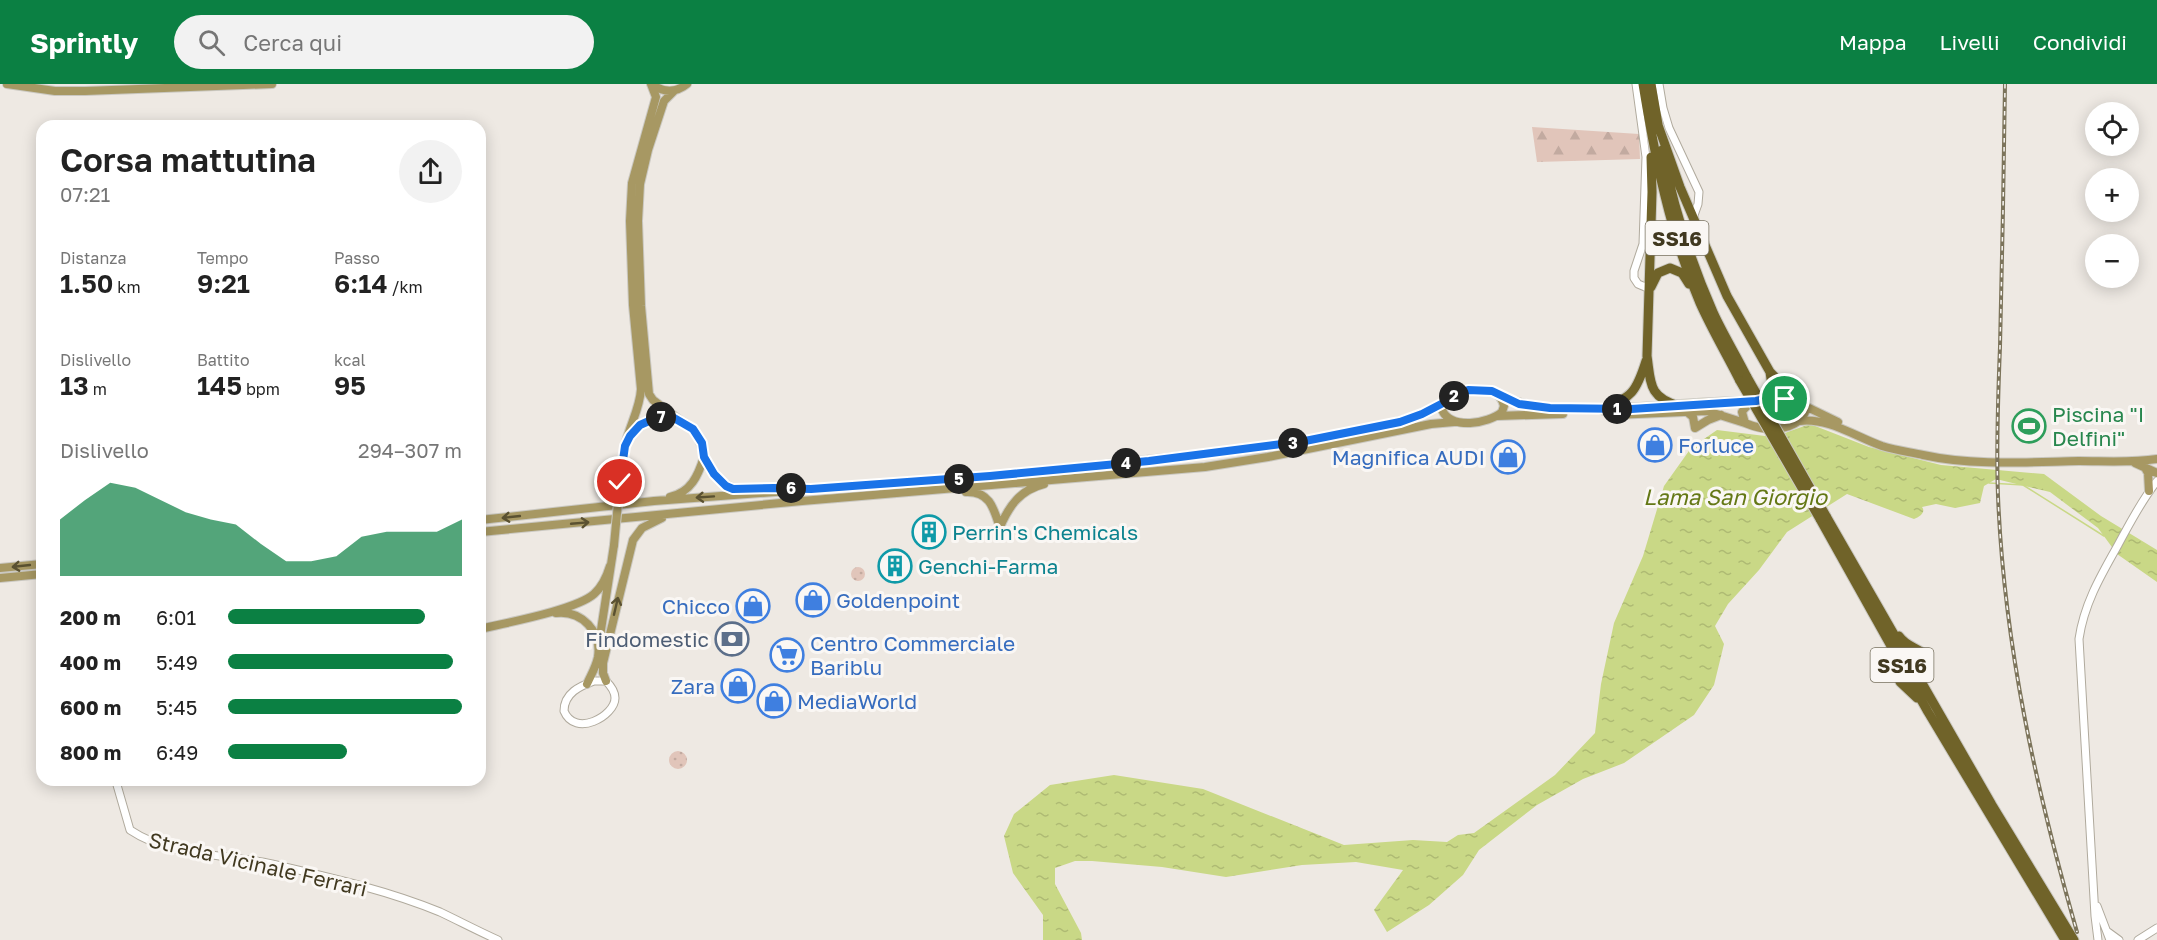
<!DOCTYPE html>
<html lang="it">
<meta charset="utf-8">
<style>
:root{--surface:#fff;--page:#f2f2f2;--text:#222;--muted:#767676;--accent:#0b8043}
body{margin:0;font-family:"Golos Text",sans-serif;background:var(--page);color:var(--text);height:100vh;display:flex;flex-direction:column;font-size:22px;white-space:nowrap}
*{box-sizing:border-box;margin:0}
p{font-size:20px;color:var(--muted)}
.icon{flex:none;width:33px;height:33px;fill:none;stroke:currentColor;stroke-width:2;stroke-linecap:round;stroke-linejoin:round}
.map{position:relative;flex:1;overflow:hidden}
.sheet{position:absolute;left:36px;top:36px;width:450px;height:666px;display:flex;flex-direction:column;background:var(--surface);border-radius:18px;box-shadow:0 3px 15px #0003}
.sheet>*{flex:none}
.buttons{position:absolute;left:2085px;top:18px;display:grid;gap:12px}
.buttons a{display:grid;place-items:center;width:54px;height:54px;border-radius:50%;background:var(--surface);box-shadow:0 3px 15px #0003;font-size:30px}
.pin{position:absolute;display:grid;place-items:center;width:51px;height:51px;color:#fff;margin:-26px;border:3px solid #fff;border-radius:50%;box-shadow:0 2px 6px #0007}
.km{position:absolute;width:30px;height:30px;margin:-15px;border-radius:50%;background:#222;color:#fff;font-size:16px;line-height:30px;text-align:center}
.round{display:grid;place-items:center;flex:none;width:63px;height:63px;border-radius:32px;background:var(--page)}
.headline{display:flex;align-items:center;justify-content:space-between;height:102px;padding:0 24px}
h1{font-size:33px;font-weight:600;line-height:45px}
.metrics{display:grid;grid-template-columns:repeat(3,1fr);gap:9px;height:102px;padding:6px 24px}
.metrics div{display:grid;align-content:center}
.metrics b{font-size:26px;font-weight:600}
.metrics small{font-size:16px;font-weight:400}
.metrics p{font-size:16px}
.chart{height:168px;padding:12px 24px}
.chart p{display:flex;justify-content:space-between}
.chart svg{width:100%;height:108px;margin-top:6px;fill:var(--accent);opacity:.7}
ul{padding:0 24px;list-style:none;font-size:20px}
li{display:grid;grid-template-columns:96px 72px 1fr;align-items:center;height:45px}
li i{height:15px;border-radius:8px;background:var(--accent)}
header{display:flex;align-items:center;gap:36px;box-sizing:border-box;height:84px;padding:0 30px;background:var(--accent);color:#fff}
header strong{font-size:28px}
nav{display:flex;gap:33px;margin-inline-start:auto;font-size:21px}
.search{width:420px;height:54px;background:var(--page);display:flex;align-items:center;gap:15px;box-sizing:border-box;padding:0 21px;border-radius:33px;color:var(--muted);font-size:22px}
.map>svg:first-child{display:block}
</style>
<header>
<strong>Sprintly</strong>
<div class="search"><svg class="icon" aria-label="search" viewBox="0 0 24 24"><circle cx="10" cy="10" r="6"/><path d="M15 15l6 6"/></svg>Cerca qui</div>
<nav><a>Mappa</a><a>Livelli</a><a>Condividi</a></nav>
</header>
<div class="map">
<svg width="2157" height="856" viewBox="0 0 2157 856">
<defs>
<pattern id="grass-dots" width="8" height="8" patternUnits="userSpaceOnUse" patternTransform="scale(1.5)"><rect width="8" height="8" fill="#e1c5ba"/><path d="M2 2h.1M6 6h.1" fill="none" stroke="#c2aaa0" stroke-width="1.8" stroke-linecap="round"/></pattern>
<pattern id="forest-firs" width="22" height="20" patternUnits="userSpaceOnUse" patternTransform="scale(1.5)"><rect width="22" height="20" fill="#e1c5ba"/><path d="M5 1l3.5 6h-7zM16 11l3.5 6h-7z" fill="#c2aaa0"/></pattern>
<pattern id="water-ripples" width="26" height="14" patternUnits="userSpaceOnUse" patternTransform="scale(1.5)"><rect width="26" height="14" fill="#c9d886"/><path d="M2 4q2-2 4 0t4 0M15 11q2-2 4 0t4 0" fill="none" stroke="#aeba73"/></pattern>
</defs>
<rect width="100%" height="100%" fill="#eee9e3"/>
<!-- grass -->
<path fill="url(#grass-dots)" d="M851 490a7 7 0 1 1 14 0a7 7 0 1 1-14 0Z
M669 676a9 9 0 1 1 18 0a9 9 0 1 1-18 0Z"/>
<!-- forest -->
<path fill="url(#forest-firs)" d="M1532,43L1639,50L1640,75L1537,78Z"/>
<!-- water -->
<path fill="url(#water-ripples)" d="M1810,340L1869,363L1941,381L2044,390L2101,432L2157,466V498L2117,470L2098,444L2050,408L1996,395L1984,402L1980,419L1955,424L1936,420L1922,423C1926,428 1920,433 1914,435L1847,410L1787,448L1759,486L1728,520L1715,542L1724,560L1714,601L1694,631L1624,679L1583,695L1537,721L1479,766L1463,791L1429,821L1387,848L1374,826L1403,786L1356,778L1302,781L1226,793L1162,783L1092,777H1075L1055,784V800L1081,849L1082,856H1043V831L1013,789L1004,752L1014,730L1050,701L1114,691L1203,705L1344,761L1413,756L1447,758L1458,751L1474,749L1555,691L1595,649L1601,600L1614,539L1643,472L1664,402L1691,364L1717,346L1765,352L1785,349Z"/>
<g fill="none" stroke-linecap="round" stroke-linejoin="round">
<!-- stream -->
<path stroke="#c9d886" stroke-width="1.5" d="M1989,399L2023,401L2104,452"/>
<!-- minor casing -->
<g stroke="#b0aa9d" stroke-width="9">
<path id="minor" d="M1636,0L1646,73L1643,160L1634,187V194L1638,200L1650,205
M1659,0L1663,24L1669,44L1699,108L1698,120L1693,134
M594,597H606C611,602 615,607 615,614C615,632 575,654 564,627C564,609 580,602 594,597Z
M117,701L130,746C172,774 224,769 272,780C328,793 387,806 440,828C459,837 478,847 498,856
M2097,822L2110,856
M2108,848L2119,856
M2098,856L2095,832L2079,555C2084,520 2101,491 2118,461C2130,439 2141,417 2157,397
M2138,856L2157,844"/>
</g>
<!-- major casing -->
<g stroke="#cac8c1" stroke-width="10">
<path id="major" d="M7,0L55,7H85L272,0
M652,0C663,9 676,9 687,0
M674,7L664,17L648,66L640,100L638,137L641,222L649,310L653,316L681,337
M1469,306C1484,306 1500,304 1504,322L1502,328C1488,340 1451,346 1442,326C1443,314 1458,310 1469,306Z
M1500,312C1527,323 1552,325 1581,325C1639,326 1697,316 1755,317
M1769,314C1777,314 1786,314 1793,316C1819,323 1798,342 1782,344C1769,347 1757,344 1745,339L1742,328C1748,318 1758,316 1769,314Z
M1803,321L1838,338
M1687,328L1693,333L1695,344L1708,336L1721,331
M1614,331L1707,327L1745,339
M1497,332L1563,330
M1799,337C1828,333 1856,353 1882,362C1895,366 1909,368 1923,371C1973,382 2028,378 2079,377C2105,377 2131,379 2157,375
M625,362C629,342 640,325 641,305L633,221L630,137L632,99L656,13L651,0
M2135,379L2157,389
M2144,382L2148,389L2149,407
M620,398C622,386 622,372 625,361C635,333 672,324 692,345C701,354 701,363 705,374C712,392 725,405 745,406
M966,408C990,407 994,425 1000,444
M670,413C691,408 698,392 704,373
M480,436L654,417L990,392L1253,365L1305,357L1384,342L1422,330L1447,316
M1000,443C1009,422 1020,406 1044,400
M480,448L802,417L1205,383L1268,373L1431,340L1454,338
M0,484L42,480
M0,494L42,490
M556,529C582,526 602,548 598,573C596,583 591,591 587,600
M480,545C505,539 576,526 594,510C602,503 607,492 610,482
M599,559L614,461
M603,574V589L606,597
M603,579L633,456L642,444L662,434"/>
</g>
<!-- highway casing -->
<g stroke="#cac8c1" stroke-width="11">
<path id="highway" d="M1643,0C1655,74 1670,149 1700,219C1712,246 1727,271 1740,297
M1651,0L1659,46
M1658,41L1680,103L1727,212L1770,288L1800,319
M1662,66C1673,121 1690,176 1713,228C1723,250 1736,271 1747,293
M1651,73L1652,108L1647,272C1651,299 1648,313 1679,322
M1651,203L1658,189L1670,184L1682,189L1689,200
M1769,314L1772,301L1770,288
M1603,326C1632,312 1636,309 1646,277
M1826,432L1992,721L2074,856
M1820,435L1928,628L2065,856
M1899,552C1908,565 1922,563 1928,576
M1900,581V598L1917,614"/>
</g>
<!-- minor -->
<use href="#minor" stroke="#fff" stroke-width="7"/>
<!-- major -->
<use href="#major" stroke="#a79863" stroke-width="8"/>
<!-- highway -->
<use href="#highway" stroke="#706329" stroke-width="9"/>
<!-- rail casing -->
<g stroke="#7c745b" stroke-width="4">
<path id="rail" d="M2005,0C2004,88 2002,175 2000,263C1998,312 1996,362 1998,412C2004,561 2036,705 2077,848"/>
</g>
<!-- rail -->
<use href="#rail" stroke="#faf7f4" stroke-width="1.5" stroke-dasharray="4.5" stroke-linecap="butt"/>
<!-- major-bridge casing -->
<g stroke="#cac8c1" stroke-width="10" stroke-linecap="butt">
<path id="major-bridge" d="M614,461L620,398"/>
</g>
<!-- highway-bridge casing -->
<g stroke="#cac8c1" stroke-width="11" stroke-linecap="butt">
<path id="highway-bridge" d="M1747,293L1826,432
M1740,297L1820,435"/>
</g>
<!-- major-bridge -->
<use href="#major-bridge" stroke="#a79863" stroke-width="8"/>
<!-- highway-bridge -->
<use href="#highway-bridge" stroke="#706329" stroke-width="9"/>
</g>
<!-- one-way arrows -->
<defs><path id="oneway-shaft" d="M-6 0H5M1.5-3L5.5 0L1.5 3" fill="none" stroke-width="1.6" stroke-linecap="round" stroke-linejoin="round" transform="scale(1.5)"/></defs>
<g stroke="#5a5131">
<use href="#oneway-shaft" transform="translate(705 413) rotate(176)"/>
<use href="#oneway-shaft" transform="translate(511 433) rotate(174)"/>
<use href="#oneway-shaft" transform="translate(580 439) rotate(-5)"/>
<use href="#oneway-shaft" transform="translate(21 482) rotate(174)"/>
<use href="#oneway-shaft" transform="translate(616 522) rotate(-77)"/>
</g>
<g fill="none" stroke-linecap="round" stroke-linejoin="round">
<!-- route casing -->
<g stroke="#fff" stroke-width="12">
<path id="route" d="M620,398L625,362L630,352L640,341L658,333L674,334L693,345L702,359L704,373L714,390L726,402L733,405L774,404L811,405L990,392L1149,377L1305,357L1400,338L1422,330L1468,306L1492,307L1519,320L1550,324L1631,325L1756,317L1769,314L1785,315"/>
</g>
<!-- route -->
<use href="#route" stroke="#1a73e8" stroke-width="8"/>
</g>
<!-- icons -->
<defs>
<g id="stadium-ring" transform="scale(1.725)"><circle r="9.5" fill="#faf7f4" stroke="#2e9e5b" stroke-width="1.5"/><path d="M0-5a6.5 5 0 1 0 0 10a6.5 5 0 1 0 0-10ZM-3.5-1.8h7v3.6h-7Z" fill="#2e9e5b"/></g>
<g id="shop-ring" transform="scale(1.725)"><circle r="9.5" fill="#faf7f4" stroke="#3f7fe0" stroke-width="1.5"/><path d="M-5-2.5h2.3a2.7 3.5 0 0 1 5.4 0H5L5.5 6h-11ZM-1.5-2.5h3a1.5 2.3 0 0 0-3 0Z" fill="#3f7fe0"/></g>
<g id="building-ring" transform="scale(1.725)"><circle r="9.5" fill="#faf7f4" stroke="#0f9aa8" stroke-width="1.5"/><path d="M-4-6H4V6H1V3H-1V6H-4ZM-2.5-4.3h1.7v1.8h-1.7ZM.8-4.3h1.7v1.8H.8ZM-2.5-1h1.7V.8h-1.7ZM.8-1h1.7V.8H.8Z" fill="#0f9aa8"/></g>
<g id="bank-ring" transform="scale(1.725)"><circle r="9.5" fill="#faf7f4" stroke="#5c6f8a" stroke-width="1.5"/><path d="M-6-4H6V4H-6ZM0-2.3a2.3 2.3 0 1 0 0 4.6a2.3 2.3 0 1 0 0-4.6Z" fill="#5c6f8a"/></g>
<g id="supermarket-ring" transform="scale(1.725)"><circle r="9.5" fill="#faf7f4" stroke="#3f7fe0" stroke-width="1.5"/><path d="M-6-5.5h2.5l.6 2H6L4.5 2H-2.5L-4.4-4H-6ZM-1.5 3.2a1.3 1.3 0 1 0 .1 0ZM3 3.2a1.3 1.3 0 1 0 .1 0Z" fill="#3f7fe0"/></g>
</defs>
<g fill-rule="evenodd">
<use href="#stadium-ring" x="2029" y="342"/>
<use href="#shop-ring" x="1655" y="361"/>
<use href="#shop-ring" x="1508" y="373"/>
<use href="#building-ring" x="929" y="448"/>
<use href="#building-ring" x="895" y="482"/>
<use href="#shop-ring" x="813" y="516"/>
<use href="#shop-ring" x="753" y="522"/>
<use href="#bank-ring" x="732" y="555"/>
<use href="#supermarket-ring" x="787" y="571"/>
<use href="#shop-ring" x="738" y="602"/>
<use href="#shop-ring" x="774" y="617"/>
</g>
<g text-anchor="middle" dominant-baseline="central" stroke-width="6" stroke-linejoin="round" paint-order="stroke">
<!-- shield labels -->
<g fill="#faf7f4" stroke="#787260" stroke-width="1.5">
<rect x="1645.5" y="137" width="63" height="34" rx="4.5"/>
<rect x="1870.5" y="564" width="63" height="34" rx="4.5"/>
</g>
<g font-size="20" font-weight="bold" fill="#413920">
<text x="1677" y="154">SS16</text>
<text x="1902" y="581">SS16</text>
</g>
<!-- leisure labels -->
<g font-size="21" fill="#27864d" stroke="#faf7f4" text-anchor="start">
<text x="2052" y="330">Piscina "I<tspan x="2052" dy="24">Delfini"</tspan></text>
</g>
<!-- shop labels -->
<g font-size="21" fill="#366cbe" stroke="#faf7f4" text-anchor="start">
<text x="1678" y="361">Forluce</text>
<text x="1485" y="373" text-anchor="end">Magnifica AUDI</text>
<text x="836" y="516">Goldenpoint</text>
<text x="730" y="522" text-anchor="end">Chicco</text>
<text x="810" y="559">Centro Commerciale<tspan x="810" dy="24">Bariblu</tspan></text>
<text x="715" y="602" text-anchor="end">Zara</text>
<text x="797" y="617">MediaWorld</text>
</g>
<!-- culture labels -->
<g font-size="21" fill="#0d838f" stroke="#faf7f4" text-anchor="start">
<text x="952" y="448">Perrin's Chemicals</text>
<text x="918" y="482">Genchi-Farma</text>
</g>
<!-- service labels -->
<g font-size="21" fill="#4e5e75" stroke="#faf7f4" text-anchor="end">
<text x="709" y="555">Findomestic</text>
</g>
<!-- street labels -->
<g font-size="21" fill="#413920" stroke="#faf7f4">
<text transform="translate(258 780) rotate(13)">Strada Vicinale Ferrari</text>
</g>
<!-- water labels -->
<g font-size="22" font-style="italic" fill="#647815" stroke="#faf7f4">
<text x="1735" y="412">Lama San Giorgio</text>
</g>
</g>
</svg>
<div class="buttons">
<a><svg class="icon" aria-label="locate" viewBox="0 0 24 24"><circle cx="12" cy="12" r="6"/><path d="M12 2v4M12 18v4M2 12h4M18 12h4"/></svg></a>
<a>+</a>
<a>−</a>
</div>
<div class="pin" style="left:1785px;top:315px;background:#1e9e55"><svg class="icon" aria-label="arrive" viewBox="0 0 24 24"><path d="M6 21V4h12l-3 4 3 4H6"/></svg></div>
<div class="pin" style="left:620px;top:398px;background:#d93025"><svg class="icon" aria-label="check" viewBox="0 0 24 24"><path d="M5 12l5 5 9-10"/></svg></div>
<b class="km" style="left:1617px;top:325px">1</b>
<b class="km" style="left:1454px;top:312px">2</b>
<b class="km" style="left:1293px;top:359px">3</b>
<b class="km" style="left:1126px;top:379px">4</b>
<b class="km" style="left:959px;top:395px">5</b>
<b class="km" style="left:791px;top:404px">6</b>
<b class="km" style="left:661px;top:333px">7</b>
<section class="sheet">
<div class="headline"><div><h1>Corsa mattutina</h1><p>07:21</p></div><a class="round"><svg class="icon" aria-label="share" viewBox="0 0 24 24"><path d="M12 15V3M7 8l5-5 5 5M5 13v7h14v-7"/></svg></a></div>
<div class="metrics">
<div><p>Distanza</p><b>1.50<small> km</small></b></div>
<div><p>Tempo</p><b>9:21</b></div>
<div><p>Passo</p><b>6:14<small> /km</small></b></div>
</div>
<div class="metrics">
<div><p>Dislivello</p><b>13<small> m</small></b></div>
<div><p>Battito</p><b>145<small> bpm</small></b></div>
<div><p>kcal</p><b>95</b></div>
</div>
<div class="chart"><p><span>Dislivello</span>294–307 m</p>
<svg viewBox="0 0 160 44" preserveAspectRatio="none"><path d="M0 44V21L10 13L20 6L30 8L40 13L50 18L60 21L70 23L80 31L90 38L100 38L110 36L120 28L130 26L140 26L150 26L160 21V44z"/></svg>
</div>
<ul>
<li><b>200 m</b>6:01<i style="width:84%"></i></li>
<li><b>400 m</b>5:49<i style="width:96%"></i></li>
<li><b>600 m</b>5:45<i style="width:100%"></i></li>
<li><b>800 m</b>6:49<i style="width:51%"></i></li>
</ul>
</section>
</div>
